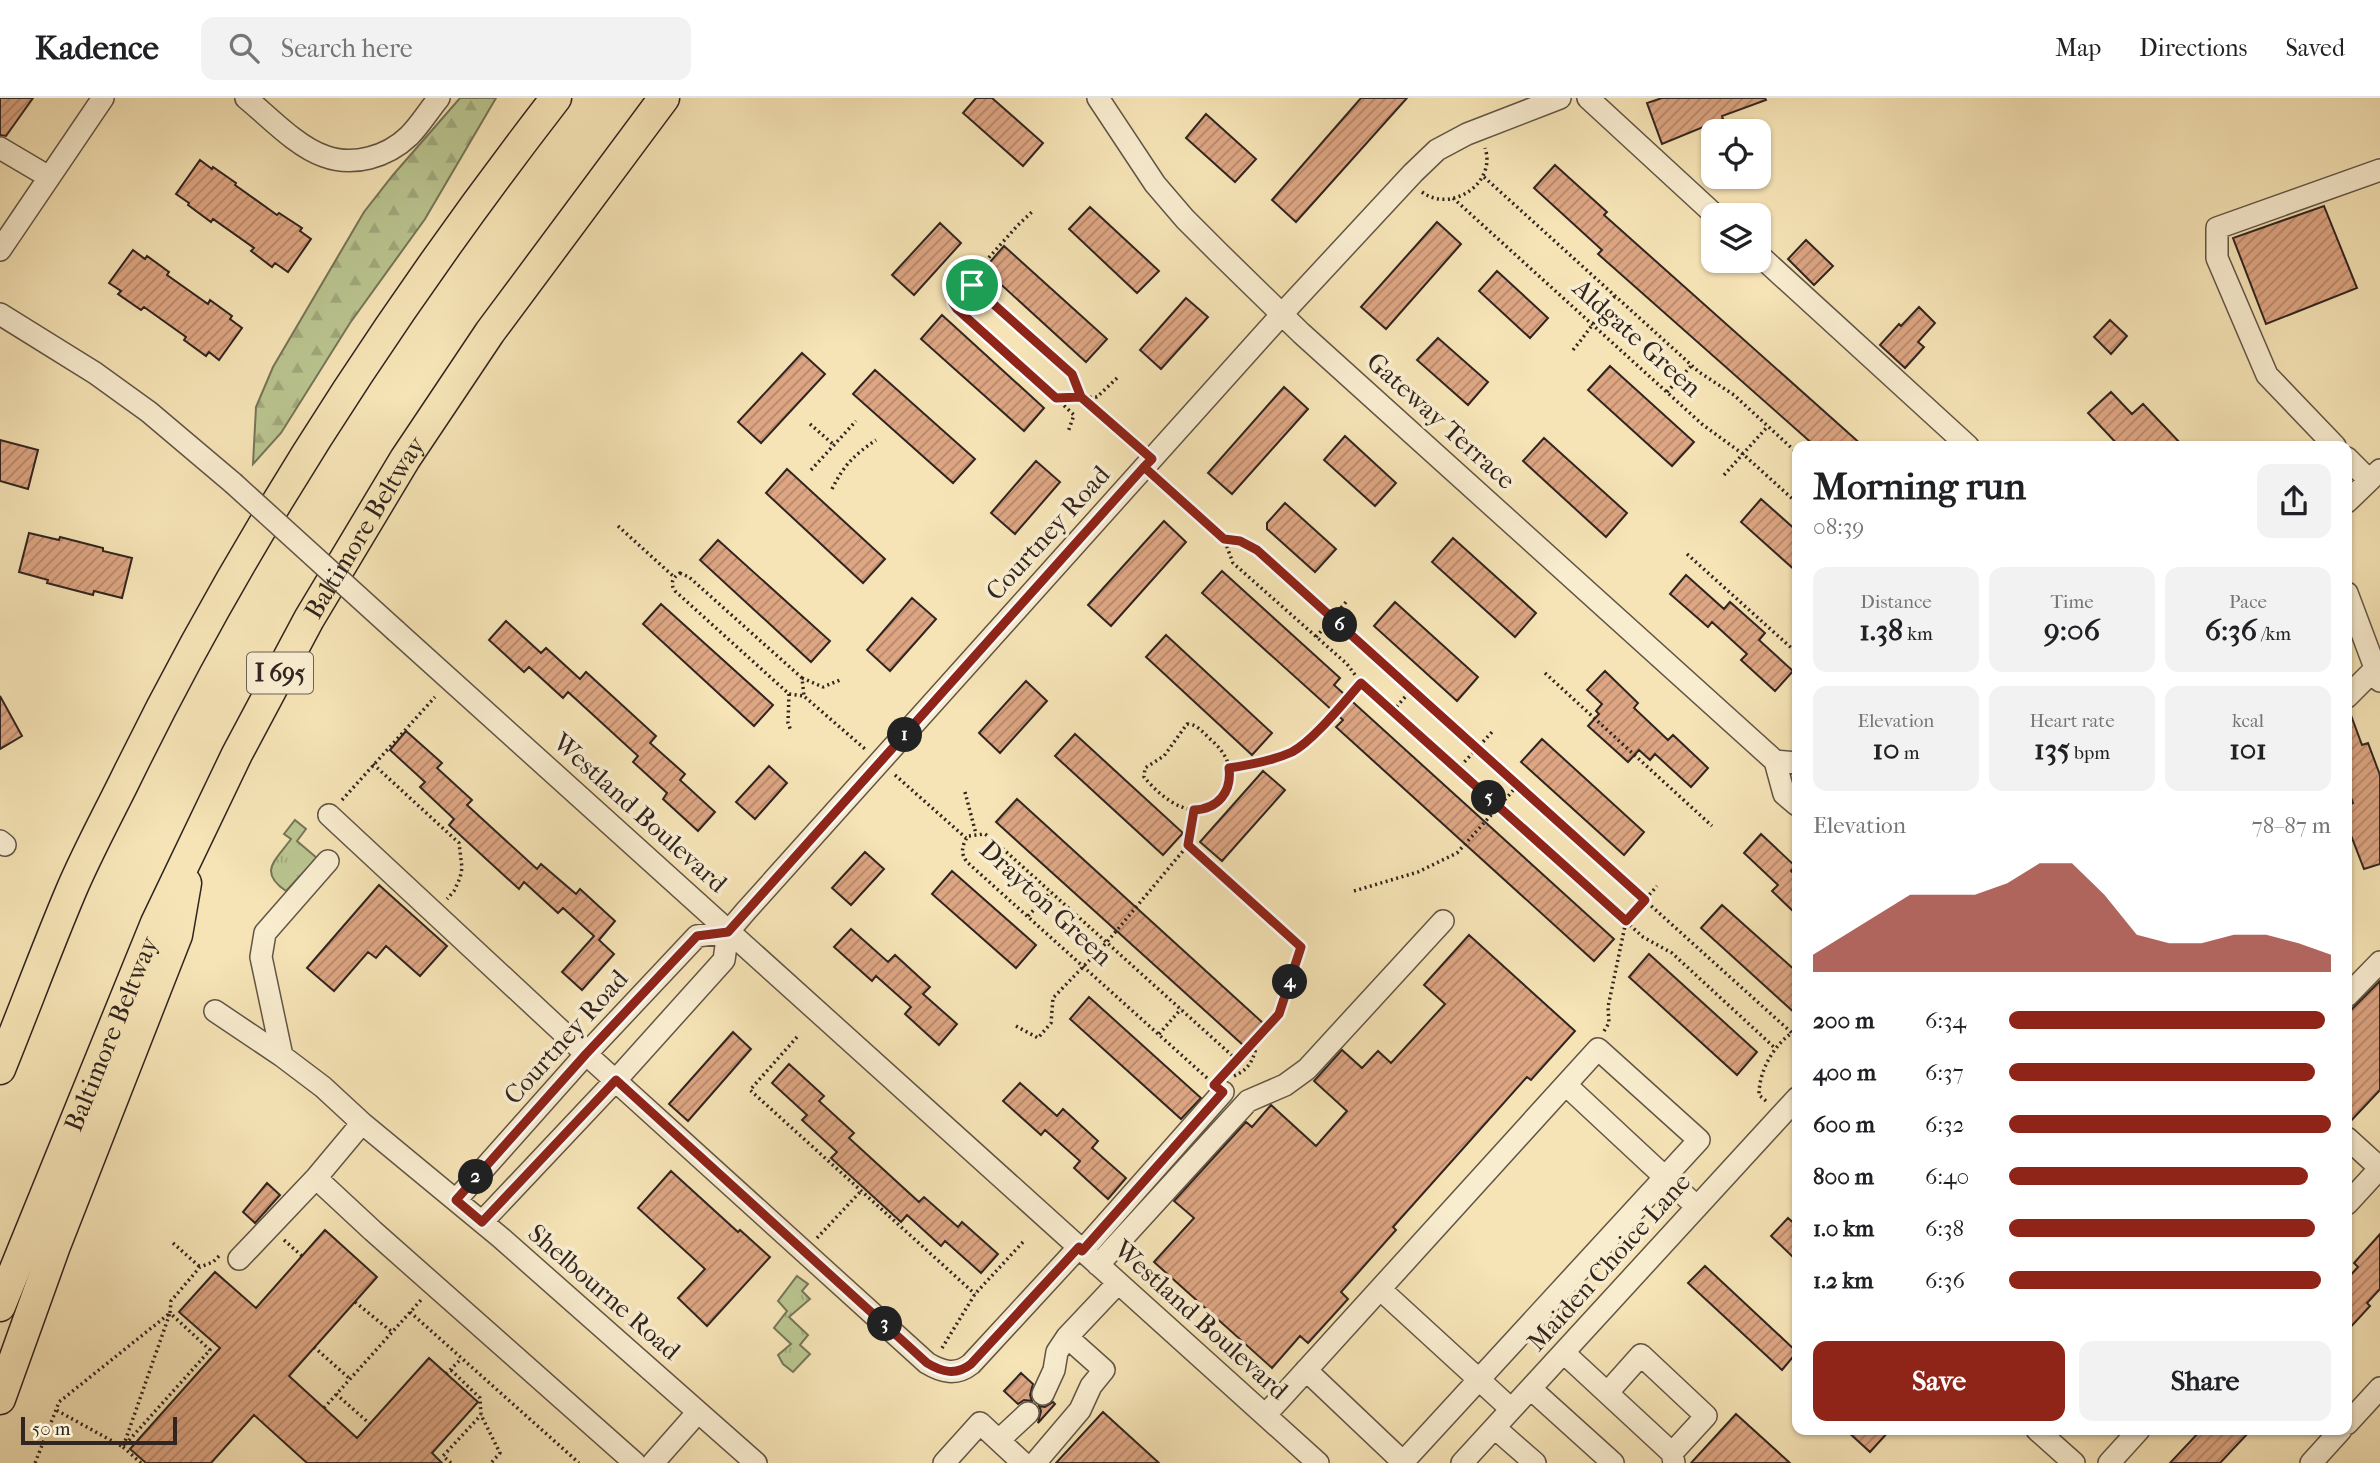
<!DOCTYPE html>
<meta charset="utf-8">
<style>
:root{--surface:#fff;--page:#f2f2f2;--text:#202124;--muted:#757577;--line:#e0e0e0;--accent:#8f2418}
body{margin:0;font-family:"IM FELL French Canon",serif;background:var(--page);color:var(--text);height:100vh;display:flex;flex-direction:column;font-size:26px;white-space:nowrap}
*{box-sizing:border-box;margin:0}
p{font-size:23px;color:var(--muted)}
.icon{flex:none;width:38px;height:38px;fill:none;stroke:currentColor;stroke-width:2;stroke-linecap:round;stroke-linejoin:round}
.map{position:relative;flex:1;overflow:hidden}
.drawer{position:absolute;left:1792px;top:343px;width:560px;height:994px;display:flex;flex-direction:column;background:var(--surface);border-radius:14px;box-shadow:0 2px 5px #0004}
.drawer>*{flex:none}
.tools{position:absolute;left:1701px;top:21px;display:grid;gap:14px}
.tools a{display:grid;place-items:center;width:70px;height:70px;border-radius:14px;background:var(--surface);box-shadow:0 2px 5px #0004;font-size:35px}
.scale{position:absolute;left:21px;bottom:18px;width:156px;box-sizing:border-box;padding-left:7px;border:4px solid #312521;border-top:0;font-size:19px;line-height:24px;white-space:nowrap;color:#312521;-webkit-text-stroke:5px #f9edd0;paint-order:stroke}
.pin{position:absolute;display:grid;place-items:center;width:60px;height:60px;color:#fff;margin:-30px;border:4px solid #fff;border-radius:50%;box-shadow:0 2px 7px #0007}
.km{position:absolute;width:35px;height:35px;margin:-18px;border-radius:50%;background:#222;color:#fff;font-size:19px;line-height:35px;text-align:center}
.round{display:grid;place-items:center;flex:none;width:74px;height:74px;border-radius:14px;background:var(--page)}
.headline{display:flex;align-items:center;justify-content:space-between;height:119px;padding:0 21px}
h1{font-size:38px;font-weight:700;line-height:52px}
.stats{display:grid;grid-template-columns:repeat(3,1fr);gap:10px;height:119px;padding:7px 21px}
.stats div{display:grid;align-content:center;border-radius:14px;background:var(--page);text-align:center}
.stats b{font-size:30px;font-weight:700}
.stats small{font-size:19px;font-weight:400}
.stats p{font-size:19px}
.chart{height:196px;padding:14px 21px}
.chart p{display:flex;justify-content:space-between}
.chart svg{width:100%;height:126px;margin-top:7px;fill:var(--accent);opacity:.7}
.action{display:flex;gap:14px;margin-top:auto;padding:14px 21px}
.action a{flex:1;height:80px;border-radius:14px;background:var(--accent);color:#fff;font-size:28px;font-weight:700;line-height:80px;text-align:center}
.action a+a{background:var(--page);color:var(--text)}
ul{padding:0 21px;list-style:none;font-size:23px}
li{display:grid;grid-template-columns:112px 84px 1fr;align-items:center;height:52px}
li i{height:18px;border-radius:9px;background:var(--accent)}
header{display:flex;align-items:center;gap:42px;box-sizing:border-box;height:98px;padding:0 35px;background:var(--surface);border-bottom:2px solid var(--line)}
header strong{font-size:33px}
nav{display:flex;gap:38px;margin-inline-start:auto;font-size:24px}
.search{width:490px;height:63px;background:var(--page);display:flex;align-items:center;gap:18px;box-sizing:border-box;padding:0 24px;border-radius:14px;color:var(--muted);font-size:26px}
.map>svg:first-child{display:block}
</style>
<header>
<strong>Kadence</strong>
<div class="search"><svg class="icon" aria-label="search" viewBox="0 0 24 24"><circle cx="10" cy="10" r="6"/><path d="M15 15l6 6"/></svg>Search here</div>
<nav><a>Map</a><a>Directions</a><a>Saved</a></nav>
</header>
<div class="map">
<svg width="2380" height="1365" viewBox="0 0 2380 1365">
<defs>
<pattern id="grass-tufts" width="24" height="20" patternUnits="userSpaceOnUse" patternTransform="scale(1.75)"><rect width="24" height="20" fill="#bac590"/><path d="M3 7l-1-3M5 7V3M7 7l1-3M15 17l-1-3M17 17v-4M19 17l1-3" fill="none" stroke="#a0a97c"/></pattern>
<pattern id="forest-firs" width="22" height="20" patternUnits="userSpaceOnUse" patternTransform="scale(1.75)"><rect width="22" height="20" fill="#bac590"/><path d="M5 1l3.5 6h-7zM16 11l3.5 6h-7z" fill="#a0a97c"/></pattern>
<pattern id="building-hatch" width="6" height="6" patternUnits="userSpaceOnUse" patternTransform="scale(1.75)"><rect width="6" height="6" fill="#dea683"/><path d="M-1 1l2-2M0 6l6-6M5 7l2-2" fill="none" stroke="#b5876b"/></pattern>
</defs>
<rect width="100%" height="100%" fill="#f6e4b6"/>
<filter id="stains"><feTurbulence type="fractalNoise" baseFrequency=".00286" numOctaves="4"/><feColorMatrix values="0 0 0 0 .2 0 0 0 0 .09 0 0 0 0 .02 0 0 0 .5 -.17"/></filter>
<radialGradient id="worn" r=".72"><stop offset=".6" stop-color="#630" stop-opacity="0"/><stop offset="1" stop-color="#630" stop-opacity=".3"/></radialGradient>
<!-- grass -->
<path fill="url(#grass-tufts)" stroke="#767558" stroke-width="2" d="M295,722L306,731L297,743L317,760L286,793C258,774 275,763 291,741L284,736Z
M797,1178L808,1186L802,1193L810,1201L789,1219L808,1237L800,1247L810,1256L793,1274L783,1266L778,1257L791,1246L774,1230L787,1213L778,1203Z"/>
<!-- forest -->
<path fill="url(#forest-firs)" stroke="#767558" stroke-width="2" d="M460,0H496L425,121L350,225L281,335L253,366L256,309L273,269L364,114L393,77Z"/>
<!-- building -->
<path fill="url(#building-hatch)" stroke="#312521" stroke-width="2" d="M0,0H33L6,38L0,37Z
M976,0H992L1043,45L1023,68L963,15Z
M1361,0H1407L1296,124L1272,102Z
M1662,0H1765L1766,2L1722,18L1723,21L1662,46L1647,5Z
M1206,16L1256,61L1235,84L1186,40Z
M200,62L212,71L213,69L236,85L235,87L277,117L279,115L302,130L300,133L311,141L288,174L275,165L272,169L251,153L254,150L213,121L211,124L188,107L189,105L176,96Z
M1555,67L1607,114L1604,117L1863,348H1815L1598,156L1602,152L1534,90Z
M2324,108L2357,190L2266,226L2233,140Z
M1090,109L1159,173L1137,195L1069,131Z
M1437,124L1461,146L1386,231L1361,209Z
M940,125L961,145L914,197L892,177Z
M1806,142L1833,168L1814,187L1788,161Z
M1004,148L1107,241L1086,264L984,171Z
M133,152L145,161L147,158L169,174L167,177L208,206L210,202L232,218L230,221L242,230L219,262L209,254L206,258L184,242L186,239L144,209L141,212L118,196L121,193L109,185Z
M1497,173L1548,220L1530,240L1479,193Z
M1186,200L1208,219L1161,271L1140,252Z
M1919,209L1935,225L1918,244L1924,249L1905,270L1880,247L1899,226L1901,228Z
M942,217L1044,310L1024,333L921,241Z
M2110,222L2127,238L2111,256L2094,239Z
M1438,240L1488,284L1468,307L1417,262Z
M802,255L825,276L761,345L738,324Z
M1610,268L1694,344L1672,368L1588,292Z
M875,272L975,361L953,385L853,296Z
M1284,289L1308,311L1232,396L1208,375Z
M2111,294L2132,316L2143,306L2183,348H2119L2088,315Z
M1345,338L1396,385L1375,408L1324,362Z
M1544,340L1627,415L1606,439L1523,363Z
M0,342L38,352L28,391L0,383Z
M1036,363L1060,384L1015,436L991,415Z
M787,371L885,461L863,485L766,395Z
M1761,401L1797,433V474L1741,424Z
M1285,405L1336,451L1315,474L1267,431V425Z
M1164,423L1186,444L1111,528L1088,507Z
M29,435L59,442L60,439L103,450V453L132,460L122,500L94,493L93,497L47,485L48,482L19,474Z
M1453,440L1536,515L1515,539L1432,464Z
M718,442L830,543L811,564L700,462Z
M1222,473L1340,580L1334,587L1614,841L1594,863L1336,629L1343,622L1202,495Z
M1686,477L1724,511L1730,504L1765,535L1759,542L1793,573L1775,593L1741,562L1747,556L1712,524L1708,529L1670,496Z
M912,500L936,521L890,573L867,552Z
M1395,504L1478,579L1457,603L1374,528Z
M661,506L773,607L754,628L643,526Z
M506,523L541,555L546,550L580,581L586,574L656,638L650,645L685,676L680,682L715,714L698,733L663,701L667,695L633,664L638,658L568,594L563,600L529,569L524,574L489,542Z
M1166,537L1272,635L1252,657L1146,559Z
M1605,573L1638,605L1634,610L1668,642L1673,637L1708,670L1691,689L1655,656L1650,662L1639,652L1628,664L1588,628L1599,616L1596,613L1602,606L1587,592Z
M1026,583L1047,603L1000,655L979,635Z
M0,598L22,638L0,651Z
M2347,612H2349L2362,647L2368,645L2380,677V766L2364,771L2347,727V708L2353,705L2347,689Z
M406,633L442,665L437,670L472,702L467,707L537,771L541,766L576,796L580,791L615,823L599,842L614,856L582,892L562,874L594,838L563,810L558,815L524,784L519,791L449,727L454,721L420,689L425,684L390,652Z
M1075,636L1183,735L1163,757L1055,658Z
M1542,641L1644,734L1624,757L1521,664Z
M769,668L787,685L755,721L736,704Z
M1263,673L1285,692L1222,763L1200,744Z
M1017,701L1263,925L1243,947L996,724Z
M1761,736L1795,768L1791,773L1797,779V817L1772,793L1778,787L1744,755Z
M865,754L884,771L851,807L832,790Z
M952,773L1036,847L1016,870L932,796Z
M379,787L447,848L420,878L386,848L376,860L368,854L334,893L307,870Z
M1722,807L1797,874V917L1701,830Z
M851,831L888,864L895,857L930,889L923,896L957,926L939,947L905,916L911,909L876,878L872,883L834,849Z
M1469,837L1575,933L1531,982L1527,979L1393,1129L1396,1132L1341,1194L1348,1201L1308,1245L1300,1238L1272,1270L1154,1164L1194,1120L1174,1103L1246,1024L1252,1029L1271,1007L1316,1048L1347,1013L1314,983L1342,952L1362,970L1378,953L1391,965L1445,906L1424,887Z
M1649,856L1757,954L1737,977L1629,879Z
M2380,883V992L2347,1027V916Z
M1089,899L1201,1000L1181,1021L1070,921Z
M733,934L751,951L688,1023L669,1006Z
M789,966L824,998L819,1003L854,1035L849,1040L919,1104L924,1099L958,1129L962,1124L998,1156L981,1175L945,1143L941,1148L907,1117L901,1124L831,1060L837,1054L802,1022L807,1017L772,985Z
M1020,985L1057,1018L1063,1011L1098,1043L1092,1050L1126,1080L1108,1101L1074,1070L1080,1063L1045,1032L1041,1037L1003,1003Z
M671,1073L738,1134L740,1132L770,1159L707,1228L678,1200L705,1171L638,1110Z
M267,1085L280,1097L255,1125L243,1114Z
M1788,1120L1797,1128V1163L1771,1138Z
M325,1132L377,1179L289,1278L357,1340L429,1260L478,1304L432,1355L442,1365H307L254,1317L211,1365H146L130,1351L220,1250L179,1214L215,1174L256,1210Z
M2380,1136V1191L2367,1205L2370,1208L2347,1233V1181L2358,1169L2354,1165Z
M1705,1168L1797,1254L1782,1272L1688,1185Z
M1021,1275L1033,1286L1030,1297L1032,1303L1024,1302L1018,1306L1004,1293Z
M1053,1304L1055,1306L1038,1325L1041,1313L1039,1308L1045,1309Z
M1103,1314L1159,1365H1056Z
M1736,1316L1790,1365H1691Z
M1846,1332H1890L1870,1354Z
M2201,1332H2251L2220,1365H2170Z"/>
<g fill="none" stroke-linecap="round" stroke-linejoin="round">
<!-- minor casing -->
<g stroke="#625546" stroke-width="24">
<path id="minor" d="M246,0C268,18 297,49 324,58C353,69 387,59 409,38C420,27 429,12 439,0
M1098,0L1155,86L1185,121L1219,155L1301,235L1775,663L1784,696L1797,707
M1588,0L1715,117
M0,50L49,79
M0,152L103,0
M1759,157L1968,348
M0,216L95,275L149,314L233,385
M2335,348L2267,277L2217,160V130L2380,72
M2347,360L2369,382
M2347,404L2380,372
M2347,495L2380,583
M396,533L1318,1365
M2347,599L2380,566
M1775,663L1797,665
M329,717L586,956L927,1265C942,1274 956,1278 971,1266L1079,1149
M0,743L5,747
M2347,898L2380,864
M215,913L282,958L323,989L362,1025L500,1139L756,1365
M282,958L261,859L265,835L328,763
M1566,987L1697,1109
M2347,1040L2380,1070
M316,1080L373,1133L635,1365
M456,1102L586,956L697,838L728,834
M2347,1106L2380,1070
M482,1124L616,982L724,862L728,834L745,814L1282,216L1413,75L1437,52L1467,36L1560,0
M1082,1153L1223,994
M239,1161L316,1080L362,1025
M1098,1167L1248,1003L1285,987L1307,971L1443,823
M1380,1191L1511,1311
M1564,1255L1672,1355L1674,1365
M1531,1291L1613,1365
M1608,1294L1641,1257L1706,1318L1672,1355
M1043,1296L1054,1272L1057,1254L1067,1239L1118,1185
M1265,1317L1280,1301L1598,951L1699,1042L1403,1364L1306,1272
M2347,1326L2380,1290
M1495,1330L1535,1365
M2037,1332L2074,1365
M999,1342L1028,1315
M653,1365L698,1314
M944,1365L980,1325L1023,1365
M1035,1365L1080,1312L1091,1288L1104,1272L1067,1239
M1462,1365L1797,1000
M2109,1365L2139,1332
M2311,1365L2341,1332"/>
</g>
<!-- highway casing -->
<g stroke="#312521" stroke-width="33">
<g id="highway">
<path d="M0,971C24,912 46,852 71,793C88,753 109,715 128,676C246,435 392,212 556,0"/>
<path id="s1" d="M0,1208L156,825L237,656L309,521L405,361L490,234L664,0"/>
<path d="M0,1301L55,1148L177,837L186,785"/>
</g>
</g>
<!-- path -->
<path stroke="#312521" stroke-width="3.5" stroke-dasharray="2 3.5" stroke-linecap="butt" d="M1484,79L1699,274L1734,297L1797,355
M1422,94C1451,116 1497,85 1485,50
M1453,100L1703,327L1743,356L1797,405
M972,187L975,175L1018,127L1034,112
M1573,252C1588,234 1600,215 1615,198
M1117,280L1097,299L1056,300L957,211L953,205L955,191L966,187L978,191L1072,276L1081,299L1137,348
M1667,294L1692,267
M1056,300L1074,317L1068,334
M810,326L834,347
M811,372L856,323
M1724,377L1768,328
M1160,384L1224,441L1233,465L1347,566L1361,585L1643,839L1672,855L1776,951
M832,391C844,367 854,357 876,342
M618,428L673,478
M1224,441L1240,443L1257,452L1792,935
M1687,456L1797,555
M680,475L689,479L802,580L804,598L789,596L675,493C670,486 672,480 680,475Z
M1316,539L1346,504
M1545,575L1712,728
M802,580L823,589L840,582
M789,596L788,625L791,633
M805,599L865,651
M1393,613L1412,591
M1187,626C1196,626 1202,633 1209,640C1217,647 1224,654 1228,665C1236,695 1212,721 1182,709C1168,704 1153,690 1144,679L1145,670L1164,658Z
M373,666L459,745L462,770L460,780L454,793L447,801
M1229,670C1250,667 1272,663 1292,654C1313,643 1344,604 1361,585
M1457,672L1493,633
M895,677L966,740
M965,694L976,736
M342,702L435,599
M1188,747L1301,849L1279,916L1225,975
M1354,793L1418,774L1457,755L1518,687
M1028,818L1051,794
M1016,928L1038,940L1051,925L1053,900L1107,844L1188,747L1194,712
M1604,933L1609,925L1608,909L1626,823L1657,788
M1159,936L1181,911
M797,939L750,992L975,1196
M1234,978C1251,971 1255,958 1258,940
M1207,980L967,764C960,755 962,747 968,738L985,736L992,741L1237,962
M1766,1003L1759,997C1759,971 1775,945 1797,931
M817,1140L861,1093
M284,1142L302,1158
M173,1145L200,1169
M355,1204L392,1234
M410,1214L579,1365
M314,1249L350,1281
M942,1250L975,1196L1023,1144
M451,1272L480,1300L481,1317L500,1355L491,1365
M446,1276L461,1261
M336,1296L370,1326
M324,1310L421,1202
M35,1365L56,1312L59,1304L170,1215L123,1349L56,1312
M141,1365L123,1349L210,1252L170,1215L171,1203L200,1169L213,1164L219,1158
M451,1365L443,1358L481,1317"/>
<!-- minor -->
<use href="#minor" stroke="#f9edd0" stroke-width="21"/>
<!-- highway -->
<use href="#highway" stroke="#f6e4b6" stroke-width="30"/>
<!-- minor-bridge casing -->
<g stroke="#625546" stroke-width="24" stroke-linecap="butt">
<path id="minor-bridge" d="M233,385L396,533"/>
</g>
<!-- minor-bridge -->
<use href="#minor-bridge" stroke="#f9edd0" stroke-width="21"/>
</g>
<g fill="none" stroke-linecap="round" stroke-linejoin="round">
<!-- route casing -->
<g stroke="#fff" stroke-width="14">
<path id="route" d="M972,187L1072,276L1081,299L1152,361L1144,369L728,834L697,838L586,956L456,1102L482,1124L616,982L927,1265C942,1274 956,1278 971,1266L1079,1149L1082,1153L1223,994L1214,987L1279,916L1301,849L1188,747L1194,712C1218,711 1232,694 1229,670C1250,667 1272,663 1292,654C1313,643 1344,604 1361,585L1626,823L1645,802L1257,452L1240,443L1224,441L1144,369L1152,361L1081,299L1056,300L957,211L953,205L955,191L960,187H972"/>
</g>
<!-- route -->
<use href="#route" stroke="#8f2418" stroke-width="9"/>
</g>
<g text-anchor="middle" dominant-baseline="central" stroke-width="7" stroke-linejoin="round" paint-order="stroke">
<!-- shield labels -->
<rect fill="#f9edd0" stroke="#6d6156" stroke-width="2" x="247" y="554.5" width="66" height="41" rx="5"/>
<g font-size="24" font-weight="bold" fill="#312521">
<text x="280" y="575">I 695</text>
</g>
<!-- street labels -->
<g font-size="26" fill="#312521" stroke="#f9edd0">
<text transform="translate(1637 240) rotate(42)">Aldgate Green</text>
<text transform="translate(1441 323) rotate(42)">Gateway Terrace</text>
<text stroke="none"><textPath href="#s1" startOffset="861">Baltimore Beltway</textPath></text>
<text transform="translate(1048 435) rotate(-48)">Courtney Road</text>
<text transform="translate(640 715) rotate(42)">Westland Boulevard</text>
<text transform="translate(1046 805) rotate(43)">Drayton Green</text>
<text stroke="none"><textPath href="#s1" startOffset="294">Baltimore Beltway</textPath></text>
<text transform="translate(566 939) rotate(-48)">Courtney Road</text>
<text transform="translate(1609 1164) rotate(-48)">Maiden Choice Lane</text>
<text transform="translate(604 1194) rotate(41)">Shelbourne Road</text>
<text transform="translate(1201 1222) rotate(42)">Westland Boulevard</text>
</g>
</g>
<rect width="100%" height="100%" filter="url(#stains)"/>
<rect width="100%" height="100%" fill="url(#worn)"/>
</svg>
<div class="tools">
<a><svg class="icon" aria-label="locate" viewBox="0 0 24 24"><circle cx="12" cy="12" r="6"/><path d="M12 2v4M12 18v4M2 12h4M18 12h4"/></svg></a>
<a><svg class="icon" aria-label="layers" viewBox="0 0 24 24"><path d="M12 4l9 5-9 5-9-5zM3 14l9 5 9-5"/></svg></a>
</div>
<div class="scale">50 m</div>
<div class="pin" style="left:972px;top:187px;background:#1e9e55"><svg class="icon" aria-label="arrive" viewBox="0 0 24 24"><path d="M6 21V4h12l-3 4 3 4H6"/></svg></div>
<b class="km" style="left:905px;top:637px">1</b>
<b class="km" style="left:476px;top:1079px">2</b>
<b class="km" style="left:885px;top:1226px">3</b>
<b class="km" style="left:1290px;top:884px">4</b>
<b class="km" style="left:1489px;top:700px">5</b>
<b class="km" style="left:1340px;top:527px">6</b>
<section class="drawer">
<div class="headline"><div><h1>Morning run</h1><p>08:39</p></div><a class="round"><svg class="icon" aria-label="share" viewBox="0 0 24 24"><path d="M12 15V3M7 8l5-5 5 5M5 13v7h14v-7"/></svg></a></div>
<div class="stats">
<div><p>Distance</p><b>1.38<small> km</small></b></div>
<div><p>Time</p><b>9:06</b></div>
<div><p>Pace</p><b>6:36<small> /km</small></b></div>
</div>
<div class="stats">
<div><p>Elevation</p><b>10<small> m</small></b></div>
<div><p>Heart rate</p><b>135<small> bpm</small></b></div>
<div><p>kcal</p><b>101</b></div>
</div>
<div class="chart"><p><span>Elevation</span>78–87 m</p>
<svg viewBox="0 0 160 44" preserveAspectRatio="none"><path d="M0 44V38L10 31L20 24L30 17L40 17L50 17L60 13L70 6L80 6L90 17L100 31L110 34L120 34L130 31L140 31L150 34L160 38V44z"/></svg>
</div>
<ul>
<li><b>200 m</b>6:34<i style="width:98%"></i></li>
<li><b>400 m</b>6:37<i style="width:95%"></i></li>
<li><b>600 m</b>6:32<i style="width:100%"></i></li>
<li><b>800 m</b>6:40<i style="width:93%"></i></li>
<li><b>1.0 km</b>6:38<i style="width:95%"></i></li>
<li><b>1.2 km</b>6:36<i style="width:97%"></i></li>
</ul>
<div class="action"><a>Save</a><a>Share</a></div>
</section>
</div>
